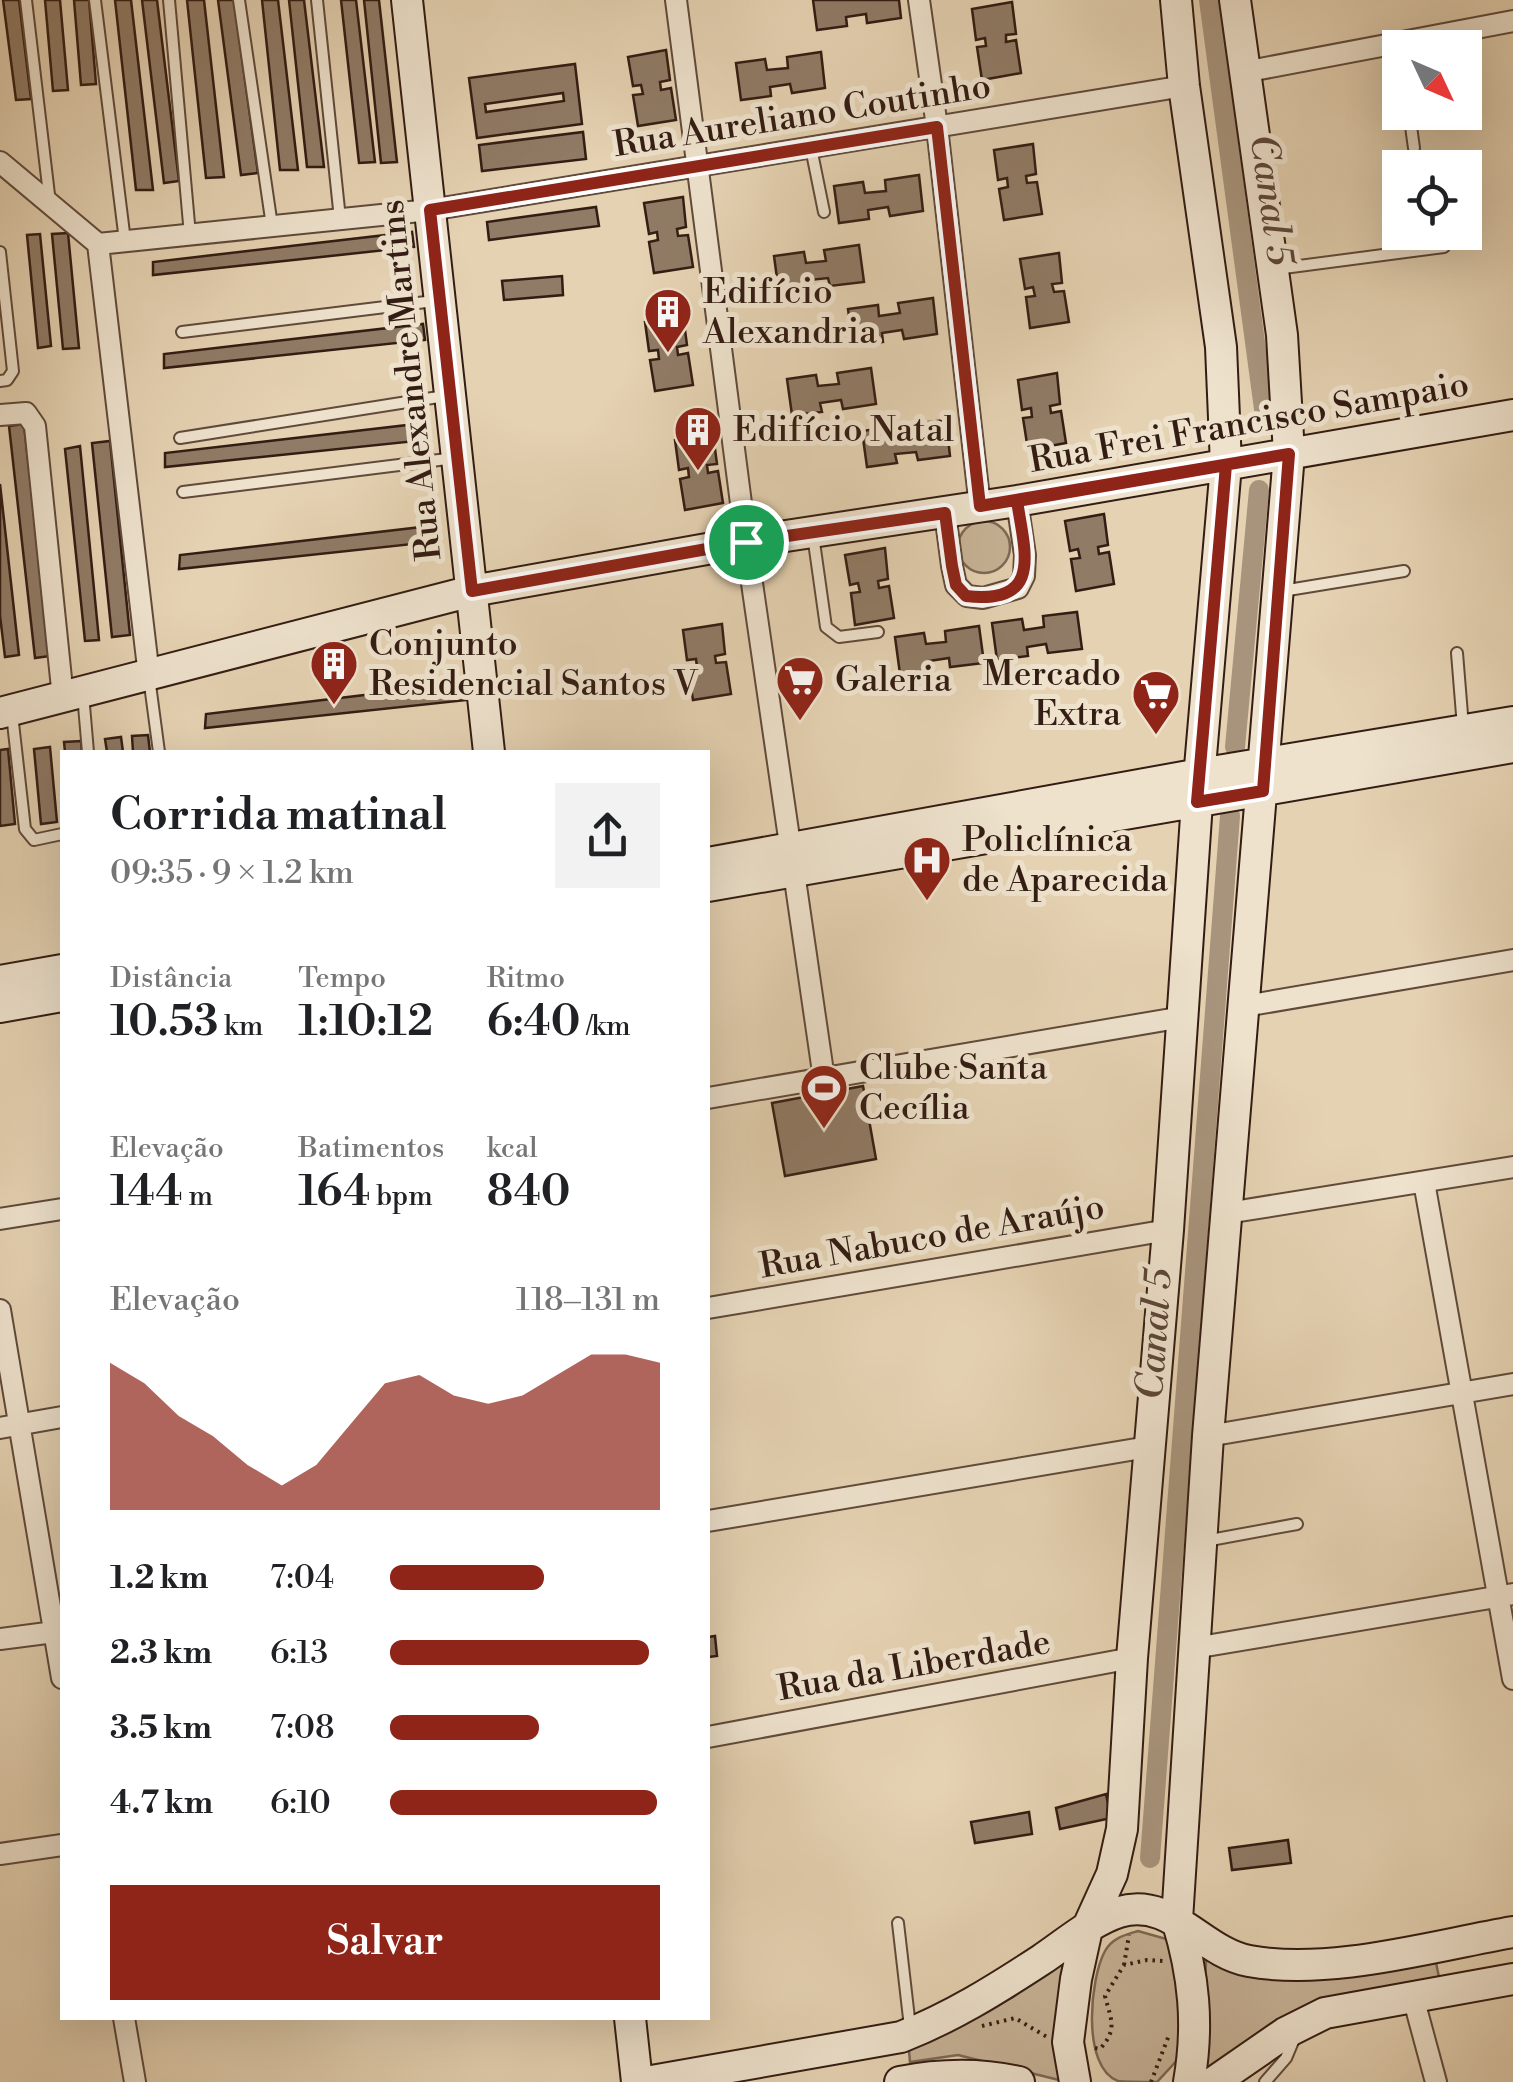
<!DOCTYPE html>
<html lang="pt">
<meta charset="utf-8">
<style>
:root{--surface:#fff;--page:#f2f2f2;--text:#202124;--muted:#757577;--accent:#8f2418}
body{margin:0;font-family:"Libre Bodoni",serif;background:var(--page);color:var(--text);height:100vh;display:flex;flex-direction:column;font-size:38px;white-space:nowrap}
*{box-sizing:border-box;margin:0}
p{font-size:32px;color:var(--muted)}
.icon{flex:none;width:55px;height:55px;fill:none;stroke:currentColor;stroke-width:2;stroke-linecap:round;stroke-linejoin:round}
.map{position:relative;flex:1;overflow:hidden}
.side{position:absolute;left:60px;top:750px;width:650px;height:1270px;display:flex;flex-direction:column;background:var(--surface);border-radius:0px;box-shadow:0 10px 40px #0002}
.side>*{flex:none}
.needle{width:65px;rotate:134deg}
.fabs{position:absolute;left:1382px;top:30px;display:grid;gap:20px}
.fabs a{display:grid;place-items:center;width:100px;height:100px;border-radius:0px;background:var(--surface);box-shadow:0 10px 40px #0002;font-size:50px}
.pin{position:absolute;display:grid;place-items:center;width:85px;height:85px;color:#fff;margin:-42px;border:5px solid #fff;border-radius:50%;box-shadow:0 2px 10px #0007}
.round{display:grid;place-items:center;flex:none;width:105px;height:105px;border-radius:0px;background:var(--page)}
.summary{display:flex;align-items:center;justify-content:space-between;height:170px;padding:0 50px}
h1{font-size:45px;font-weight:600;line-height:75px}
.figures{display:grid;grid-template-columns:repeat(3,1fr);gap:15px;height:170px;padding:10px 50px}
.figures div{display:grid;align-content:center}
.figures b{font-size:42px;font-weight:600}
.figures small{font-size:28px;font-weight:400}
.figures p{font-size:28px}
.chart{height:280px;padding:20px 50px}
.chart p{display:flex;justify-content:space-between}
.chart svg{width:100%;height:180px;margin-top:10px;fill:var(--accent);opacity:.7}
.primary-button{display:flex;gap:20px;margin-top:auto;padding:20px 50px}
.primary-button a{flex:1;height:115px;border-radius:0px;background:var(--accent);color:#fff;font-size:40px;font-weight:600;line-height:115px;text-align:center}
ul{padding:0 50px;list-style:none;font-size:32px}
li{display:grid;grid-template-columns:160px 120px 1fr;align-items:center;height:75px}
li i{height:25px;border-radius:12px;background:var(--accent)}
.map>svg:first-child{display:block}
</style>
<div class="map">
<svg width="1513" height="2082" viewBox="0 0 1513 2082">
<rect width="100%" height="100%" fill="#e5d2b2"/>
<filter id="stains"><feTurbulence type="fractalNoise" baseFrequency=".002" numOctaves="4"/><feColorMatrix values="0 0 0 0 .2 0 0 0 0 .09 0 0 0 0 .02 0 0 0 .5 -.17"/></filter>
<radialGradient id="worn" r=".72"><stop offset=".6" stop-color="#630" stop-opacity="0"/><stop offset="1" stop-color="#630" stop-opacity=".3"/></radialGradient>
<!-- green -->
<path fill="#c7b397" stroke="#7d6855" stroke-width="2.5" d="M958 547a26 26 0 1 1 52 0a26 26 0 1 1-52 0Z
M1138,1931L1170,1940L1178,1953L1180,2057L1157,2082C1145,2082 1128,2082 1118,2081C1081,2067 1090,1978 1105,1951C1112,1938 1125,1935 1138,1931Z
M1073,1952L1067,2082L958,2055L910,2062L908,2039L964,2021L1013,1997Z
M1434,1953L1440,1982L1202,2073L1206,1960L1288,1974Z"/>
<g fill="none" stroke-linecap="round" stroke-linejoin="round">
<!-- canal -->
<path stroke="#a8947c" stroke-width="20" d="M1209,0L1264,409
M1235,747L1259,490
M1150,1858L1230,816"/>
</g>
<!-- building -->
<path fill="#907b66" stroke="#331c13" stroke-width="2.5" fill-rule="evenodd" d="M3,0H19L31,99L16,100Z
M45,0H60L68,90L53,91Z
M74,0H89L96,84L81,85Z
M115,0H131L153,190H136Z
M142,0H157L179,181L164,183Z
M187,0H204L224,177L206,178Z
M218,0H234L258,173L241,175Z
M262,0H278L298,170H280Z
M289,0H304L324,167H307Z
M341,0H356L375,162L359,163Z
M364,0H379L397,162L381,163Z
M813,0H899L901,18L867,23L866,14L846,17L847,26L817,30Z
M1012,2L1016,34L1006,35V42L1016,40L1021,73L982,80L977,47L986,46L985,38L976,40L972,9Z
M666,50L670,80L660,82L661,90L671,88L676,120L638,126L633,95L643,94L641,85L633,86L628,57Z
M821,52L825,88L792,93L790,84L770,87L771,96L741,100L736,63L765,59L767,70L788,68L787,57Z
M575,64L582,124L477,138L469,78ZM563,93L564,101L486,112L485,104Z
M583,132L586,159L482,171L479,145Z
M1033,144L1036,174L1026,176L1027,183L1037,182L1042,214L1004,220L999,189L1008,187L1007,178L998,180L994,150Z
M919,175L923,211L890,216L888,207L868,210L869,219L839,223L834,186L863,182L865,193L886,191L885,180Z
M683,197L686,227L677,229L678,236L688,235L693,267L654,273L649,242L658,240L657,232L649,234L644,203Z
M596,207L599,226L489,240L487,222Z
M412,232L414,247L153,275V262Z
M68,233L79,348L63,349L52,234Z
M40,234L51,346L38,348L27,235Z
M859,245L864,282L830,286L828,278L809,280L810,289L779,293L774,256L804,252L806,263L826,261L824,250Z
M1059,253L1062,283L1052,284L1054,292L1064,291L1069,322L1030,328L1026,297L1035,296L1033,287L1025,289L1020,259Z
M562,276L563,295L504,300L502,281Z
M933,298L937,334L904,339L902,330L882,333L883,342L853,346L848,309L878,305L879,316L900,313L898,303Z
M683,315L687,345L677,347L678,355L688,353L693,385L655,391L650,360L659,359L658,350L649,351L645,322Z
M423,324L425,340L164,368V354Z
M871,368L876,404L843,409L841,400L820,403L822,412L792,415L787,379L816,375L818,386L839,384L837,373Z
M1057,373L1060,404L1050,406L1051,413L1061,411L1066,443L1028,450L1023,418L1032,417L1031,408L1022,410L1018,380Z
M946,420L950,456L918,460L916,452L895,454L897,463L867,467L862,431L891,427L893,438L914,435L912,424Z
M425,423L426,440L165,467V453Z
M24,424L50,656L35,658L9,426Z
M713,434L717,464L707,465L708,473L718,471L723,503L685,510L680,479L689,477L688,468L679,470L675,440Z
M110,441L130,635L112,637L92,443Z
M80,446L99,640L85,641L65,449Z
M0,484L19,655L5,657L0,616Z
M1104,514L1108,545L1098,547L1099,554L1109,552L1114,584L1076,591L1071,559L1080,558L1078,549L1070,551L1065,521Z
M439,525L441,541L179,569L180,555Z
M885,548L888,579L878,581L879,588L889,586L894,618L855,625L851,593L860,592L858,583L850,585L845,555Z
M1077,612L1082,649L1048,653L1046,644L1027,647L1028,656L997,660L992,623L1022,619L1024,630L1044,627L1043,616Z
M722,624L725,654L715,656L716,663L726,662L731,694L693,700L688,669L697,667L696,659L687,660L683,630Z
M979,626L984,663L950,667L949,658L929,661L930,670L900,674L895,637L924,633L926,644L946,642L945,631Z
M465,683L467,700L205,728L206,714Z
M148,735L150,752H133L132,736Z
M121,737L123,752H107L105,739Z
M81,741L82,752H65L64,742Z
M50,747L57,822L41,824L34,749Z
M8,749L15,824L0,826V750Z
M863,1086L876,1159L785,1176L772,1103Z
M715,1636L717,1656L708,1657V1637Z
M1106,1794L1111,1818L1060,1829L1056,1808Z
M1029,1812L1032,1834L975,1843L971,1822Z
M1288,1840L1291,1863L1232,1870L1229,1848Z"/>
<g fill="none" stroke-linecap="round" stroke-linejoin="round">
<!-- lane casing -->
<g stroke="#604a3b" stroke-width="14">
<path id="lane" d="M26,0L50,203
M95,0L125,241
M169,0L190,235
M239,0L272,226
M317,0L340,219
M1409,112L1414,148
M811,148L824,212
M0,252L13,371L7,380L0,381
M1276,269L1444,247
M182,332L434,301
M180,438L445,396
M183,492L455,458
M813,535L826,627L839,637L878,632
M1282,591L1404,571
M1457,653L1463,727
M149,677L159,752
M83,694L88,752
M12,714L25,829L34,840L62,834
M1205,1541L1297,1524
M898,1923L910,2027
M1265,2082L1286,2058L1294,2039"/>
</g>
<!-- street casing -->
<g stroke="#604a3b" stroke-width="24">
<path id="street" d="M676,0L746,542L824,1079
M919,0L937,127L980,507
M1244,72L1513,21
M0,162L98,244L430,210L1184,86
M98,244L149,676
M0,415L26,413L35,426L63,698
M945,513L952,566L956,585L967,596L983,598L1018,588L1024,576L1025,555L1017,501
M1245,1006L1513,960
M708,1098L1183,1017
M1424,1182L1513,1679
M1227,1213L1513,1167
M0,1219L62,1209
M708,1308L1168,1230
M0,1310L62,1678
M0,1428L62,1417
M1208,1436L1513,1384
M708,1521L1148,1447
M0,1639L62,1631
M1194,1648L1513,1594
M708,1737L1132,1658
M0,1854L62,1845
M1413,1997L1436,2082
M124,2018L135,2082"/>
</g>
<!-- secondary casing -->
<g stroke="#331c13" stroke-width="34">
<path id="secondary" d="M407,0L489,752
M0,713L472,591L746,542L1017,501L1513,415
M708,863L1200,774L1513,722
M708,886L1513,747
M0,981L62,970
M0,1007L62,996
M630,2018L637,2082
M646,2082L901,2037C952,2017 995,1990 1041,1960C1065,1944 1091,1921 1119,1912C1171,1896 1201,1952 1249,1961C1330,1976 1432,1946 1513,1932
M900,2082C941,2074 978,2073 1019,2082
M1075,2082L1068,2042L1076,1979L1087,1929L1112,1874L1122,1829L1132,1658L1168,1230L1197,802L1226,465L1221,347L1184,86L1176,0
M1189,2082C1199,2025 1194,1975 1177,1920L1208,1436L1289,454L1282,335L1235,0
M1214,2082L1285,2033L1325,2013L1513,1979"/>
</g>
<!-- path -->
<path stroke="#331c13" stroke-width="4" stroke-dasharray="2.5 5" stroke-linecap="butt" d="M1124,1965L1129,1935
M982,2026L1015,2018L1047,2037
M1095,2048L1100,2049C1118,2029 1111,2020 1105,1996L1124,1965L1147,1960L1164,1961
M1151,2082L1169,2035"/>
<!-- lane -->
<use href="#lane" stroke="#eee2cd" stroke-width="10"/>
<!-- street -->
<use href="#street" stroke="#eee2cd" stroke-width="20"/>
<!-- secondary -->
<use href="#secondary" stroke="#eee2cd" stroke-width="30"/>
</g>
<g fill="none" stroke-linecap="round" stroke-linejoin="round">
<!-- route casing -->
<g stroke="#fff" stroke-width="20">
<path id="route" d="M746,542L472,591L430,210L937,127L980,506L1289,454L1263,791L1197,802L1226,465L1017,501C1025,553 1043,605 966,596L956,585L952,566L945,513L746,542"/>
</g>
<!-- route -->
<use href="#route" stroke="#8f2418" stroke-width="12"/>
</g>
<!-- icons -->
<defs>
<g id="building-pin" transform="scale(2.5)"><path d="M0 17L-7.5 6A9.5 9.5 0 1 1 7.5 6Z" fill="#8f2418" stroke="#eee2cd"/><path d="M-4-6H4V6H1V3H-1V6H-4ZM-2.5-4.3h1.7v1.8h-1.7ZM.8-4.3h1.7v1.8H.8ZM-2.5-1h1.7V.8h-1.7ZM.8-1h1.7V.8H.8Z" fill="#fff"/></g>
<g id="supermarket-pin" transform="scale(2.5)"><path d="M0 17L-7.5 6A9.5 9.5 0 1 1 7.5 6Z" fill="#8f2418" stroke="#eee2cd"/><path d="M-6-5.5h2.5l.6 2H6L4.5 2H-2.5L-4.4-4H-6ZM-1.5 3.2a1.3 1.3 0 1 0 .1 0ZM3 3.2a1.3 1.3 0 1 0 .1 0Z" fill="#fff"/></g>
<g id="hospital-pin" transform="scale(2.5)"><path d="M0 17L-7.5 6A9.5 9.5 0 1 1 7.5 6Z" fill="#8f2418" stroke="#eee2cd"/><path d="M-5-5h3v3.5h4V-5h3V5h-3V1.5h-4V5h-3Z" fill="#fff"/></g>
<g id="stadium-pin" transform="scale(2.5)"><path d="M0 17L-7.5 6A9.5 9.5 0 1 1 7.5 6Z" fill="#8f2418" stroke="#eee2cd"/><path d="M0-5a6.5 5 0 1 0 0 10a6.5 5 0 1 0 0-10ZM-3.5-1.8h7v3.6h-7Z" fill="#fff"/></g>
</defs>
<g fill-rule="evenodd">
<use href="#building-pin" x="668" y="312"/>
<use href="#building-pin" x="698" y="430"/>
<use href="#building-pin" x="334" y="664"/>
<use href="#supermarket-pin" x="800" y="680"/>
<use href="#supermarket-pin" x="1156" y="694"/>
<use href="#hospital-pin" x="927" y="860"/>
<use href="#stadium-pin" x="824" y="1088"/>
</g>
<g text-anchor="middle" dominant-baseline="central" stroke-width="10" stroke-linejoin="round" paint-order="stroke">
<!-- street labels -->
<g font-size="35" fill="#331c13" stroke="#eee2cd">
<text transform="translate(802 116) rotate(-9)">Rua Aureliano Coutinho</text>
<text transform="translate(411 380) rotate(-96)">Rua Alexandre Martins</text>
<text transform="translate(1249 423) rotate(-10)">Rua Frei Francisco Sampaio</text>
<text transform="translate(932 1237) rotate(-10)">Rua Nabuco de Araújo</text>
<text transform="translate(914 1666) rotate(-10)">Rua da Liberdade</text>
</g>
<!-- poi labels -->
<g font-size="35" fill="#331c13" stroke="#eee2cd" text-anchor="start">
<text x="703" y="292">Edifício<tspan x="703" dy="40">Alexandria</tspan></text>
<text x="733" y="430">Edifício Natal</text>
<text x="369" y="644">Conjunto<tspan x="369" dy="40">Residencial Santos V</tspan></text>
<text x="1121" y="674" text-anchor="end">Mercado<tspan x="1121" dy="40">Extra</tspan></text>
<text x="835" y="680">Galeria</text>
<text x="962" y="840">Policlínica<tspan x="962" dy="40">de Aparecida</tspan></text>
<text x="859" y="1068">Clube Santa<tspan x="859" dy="40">Cecília</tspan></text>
</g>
<!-- water labels -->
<g font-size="38" font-style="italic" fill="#5c4638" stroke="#eee2cd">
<text transform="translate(1271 200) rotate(82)">Canal 5</text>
<text transform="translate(1155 1334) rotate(-86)">Canal 5</text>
</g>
</g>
<rect width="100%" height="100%" filter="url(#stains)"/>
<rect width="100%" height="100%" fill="url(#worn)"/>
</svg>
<div class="fabs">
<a><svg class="needle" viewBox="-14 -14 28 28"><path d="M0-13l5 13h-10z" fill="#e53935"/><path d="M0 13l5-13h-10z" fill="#757577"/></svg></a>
<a><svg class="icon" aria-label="locate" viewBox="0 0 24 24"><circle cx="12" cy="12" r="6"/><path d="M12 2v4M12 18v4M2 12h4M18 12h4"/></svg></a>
</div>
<div class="pin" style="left:746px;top:542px;background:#1e9e55"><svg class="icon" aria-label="arrive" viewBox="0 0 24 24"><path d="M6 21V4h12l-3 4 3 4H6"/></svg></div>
<section class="side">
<div class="summary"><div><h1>Corrida matinal</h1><p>09:35 · 9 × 1.2 km</p></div><a class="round"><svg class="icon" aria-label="share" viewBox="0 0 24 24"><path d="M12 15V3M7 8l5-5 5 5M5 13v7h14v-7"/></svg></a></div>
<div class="figures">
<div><p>Distância</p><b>10.53<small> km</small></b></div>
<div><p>Tempo</p><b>1:10:12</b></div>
<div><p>Ritmo</p><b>6:40<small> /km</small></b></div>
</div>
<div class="figures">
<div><p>Elevação</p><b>144<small> m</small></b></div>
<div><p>Batimentos</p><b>164<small> bpm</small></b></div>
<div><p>kcal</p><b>840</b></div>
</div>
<div class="chart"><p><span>Elevação</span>118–131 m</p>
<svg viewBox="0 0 160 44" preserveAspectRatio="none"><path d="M0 44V8L10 13L20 21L30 26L40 33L50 38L60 33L70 23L80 13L90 11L100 16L110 18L120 16L130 11L140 6L150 6L160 8V44z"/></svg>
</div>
<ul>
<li><b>1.2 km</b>7:04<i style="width:57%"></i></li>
<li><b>2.3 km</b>6:13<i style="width:96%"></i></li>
<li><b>3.5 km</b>7:08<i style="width:55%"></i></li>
<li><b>4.7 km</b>6:10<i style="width:99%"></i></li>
</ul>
<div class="primary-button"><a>Salvar</a></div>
</section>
</div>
